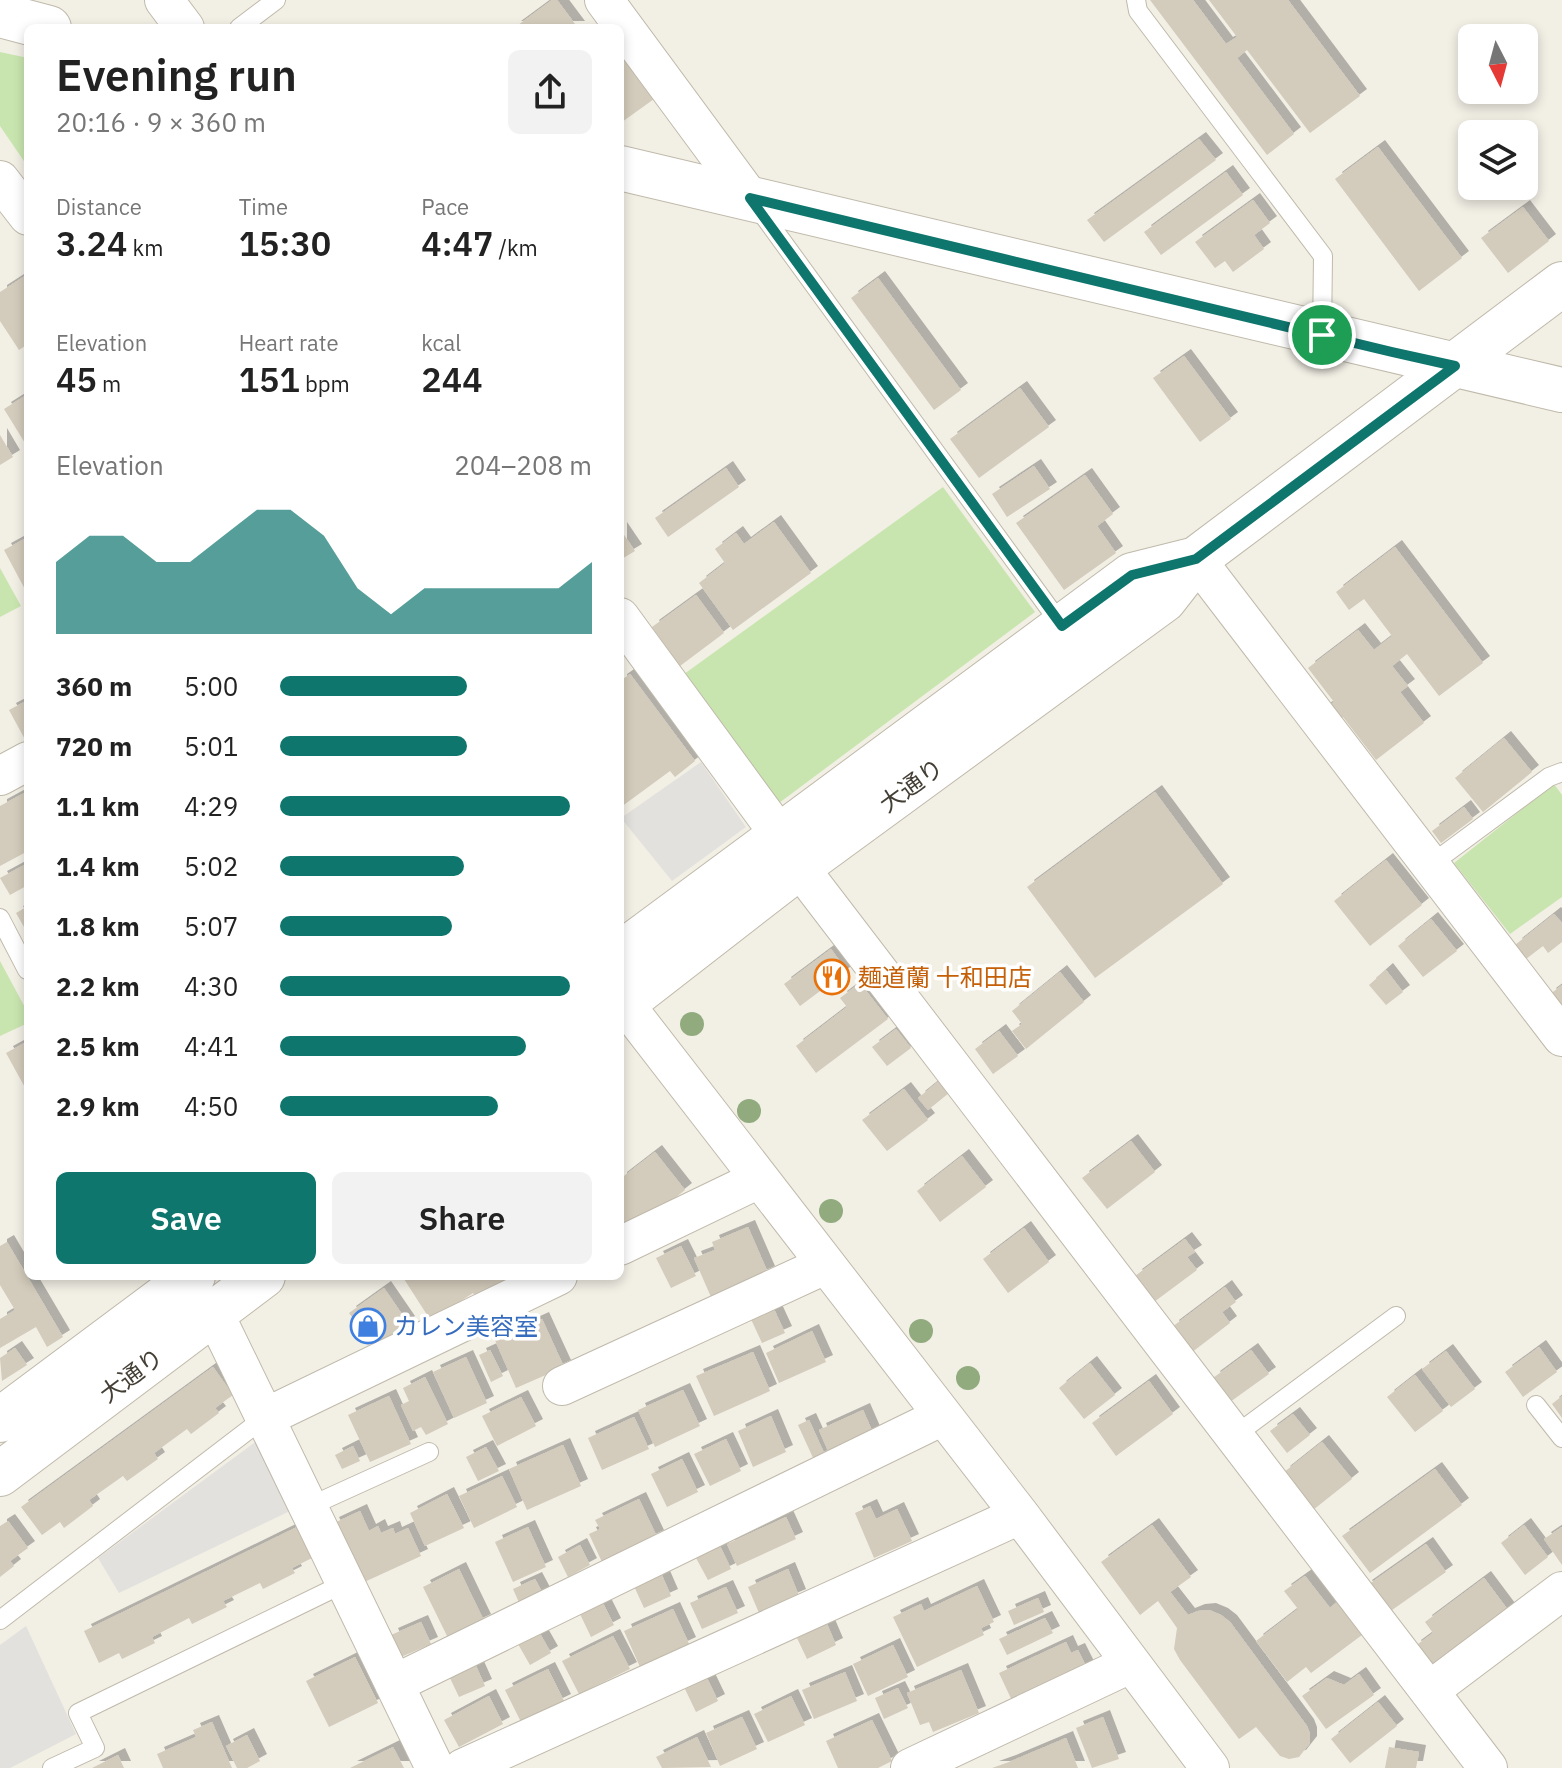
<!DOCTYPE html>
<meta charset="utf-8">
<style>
:root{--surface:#fff;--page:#f2f2f2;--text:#222;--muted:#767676;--accent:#0f766e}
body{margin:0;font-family:"IBM Plex Sans","Noto Sans JP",sans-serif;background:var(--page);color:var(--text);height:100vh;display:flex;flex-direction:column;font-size:30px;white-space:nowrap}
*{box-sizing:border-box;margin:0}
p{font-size:26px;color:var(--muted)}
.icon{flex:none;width:44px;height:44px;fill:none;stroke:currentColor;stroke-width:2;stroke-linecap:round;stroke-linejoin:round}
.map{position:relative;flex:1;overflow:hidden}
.side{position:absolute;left:24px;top:24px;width:600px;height:1256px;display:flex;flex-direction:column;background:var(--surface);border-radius:12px;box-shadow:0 4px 12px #0003}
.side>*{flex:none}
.needle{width:52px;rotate:174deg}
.controls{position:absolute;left:1458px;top:24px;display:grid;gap:16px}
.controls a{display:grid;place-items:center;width:80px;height:80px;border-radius:12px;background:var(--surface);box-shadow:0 4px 12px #0003;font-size:40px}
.pin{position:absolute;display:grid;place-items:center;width:68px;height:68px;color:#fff;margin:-34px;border:4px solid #fff;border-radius:50%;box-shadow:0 2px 8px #0007}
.round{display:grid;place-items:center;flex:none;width:84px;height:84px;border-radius:12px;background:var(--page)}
.headline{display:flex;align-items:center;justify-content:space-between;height:136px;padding:0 32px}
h1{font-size:44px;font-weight:600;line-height:60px}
.figures{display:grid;grid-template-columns:repeat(3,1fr);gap:12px;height:136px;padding:8px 32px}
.figures div{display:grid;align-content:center}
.figures b{font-size:34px;font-weight:600}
.figures small{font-size:22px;font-weight:400}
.figures p{font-size:22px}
.chart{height:224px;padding:16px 32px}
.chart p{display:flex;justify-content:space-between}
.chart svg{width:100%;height:144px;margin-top:8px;fill:var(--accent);opacity:.7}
.action{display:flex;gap:16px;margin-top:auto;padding:16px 32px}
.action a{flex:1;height:92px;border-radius:12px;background:var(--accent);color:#fff;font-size:32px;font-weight:600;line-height:92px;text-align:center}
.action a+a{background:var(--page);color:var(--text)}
ul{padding:0 32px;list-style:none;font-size:26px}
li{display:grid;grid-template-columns:128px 96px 1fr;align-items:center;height:60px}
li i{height:20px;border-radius:10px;background:var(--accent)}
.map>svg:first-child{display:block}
</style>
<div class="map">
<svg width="1562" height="1768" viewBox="0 0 1562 1768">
<defs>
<filter id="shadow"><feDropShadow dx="7" dy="-7" stdDeviation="0" flood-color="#0004"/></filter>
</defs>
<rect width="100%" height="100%" fill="#f2efe5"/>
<!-- green -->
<path fill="#c9e5af" d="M0,52L28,58V167L0,126Z
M943,487L1035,612L779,803L680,677Z
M0,568L21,606L0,617Z
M1554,784L1562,795V897L1510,934L1454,863Z
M0,961L28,1013V1023L0,1036Z"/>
<!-- parking -->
<path fill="#e3e1dd" d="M701,762L746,827L672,881L621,818Z
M258,1440L290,1511L119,1593L98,1558Z
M26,1626L76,1734L10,1768H0V1645Z"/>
<!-- building -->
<path fill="#d3cbbb" filter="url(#shadow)" d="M552,0H557L578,28H514Z
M1150,0H1193L1226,44L1237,37L1209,0H1288L1360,96L1310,133L1247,50L1237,58L1294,134L1267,155Z
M620,55L654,99L622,122L620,119Z
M1199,139L1216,160L1104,242L1087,220Z
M1378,147L1462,258L1419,291L1335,179Z
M1226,172L1243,195L1161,255L1144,232Z
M1253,200L1270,223L1254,235L1264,249L1233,272L1225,261L1215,268L1195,242Z
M1523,207L1549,241L1508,273L1481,238Z
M28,274V344L19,350L0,321V292Z
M878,278L961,390L934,410L851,298Z
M1184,356L1231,419L1200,442L1153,378Z
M1020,388L1049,427L979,478L950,439Z
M28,394V448L4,409Z
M0,435L13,457L0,465Z
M1034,466L1050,489L1007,517L992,494Z
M726,468L739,487L668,537L655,518Z
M1085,475L1113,514L1097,526L1116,553L1064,590L1016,523Z
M774,522L811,573L733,630L699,583L725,563L715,549L736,533L744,544Z
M620,529L635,551L620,560Z
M28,537V595L4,550Z
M1395,547L1483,663L1439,696L1407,654L1392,666L1408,686L1400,692L1424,723L1376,760L1343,717L1333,724L1323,710L1334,702L1308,668L1358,630L1374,650L1392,636L1364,599L1349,610L1336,592Z
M696,595L724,633L680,666L652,627Z
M630,674L695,761L675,777L670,771L621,807L620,681Z
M28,700V745L9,710Z
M1504,738L1532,772L1483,812L1455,778Z
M28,791V851L0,866V806Z
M1155,792L1223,884L1095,978L1027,887Z
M1464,807L1473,819L1441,843L1432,831Z
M1386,860L1422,905L1370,946L1334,901Z
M28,863V885L10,895L0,878Z
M28,906V934L16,913Z
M1554,914L1562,923V942L1548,953L1543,946L1526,959L1515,945Z
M1431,919L1457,951L1423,977L1398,946Z
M831,949L847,971L800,1006L784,984Z
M1386,970L1403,992L1386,1005L1369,985Z
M1060,972L1084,1002L1026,1049L1012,1031L1022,1024L1012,1011Z
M860,983L888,1019L816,1073L796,1046L847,1007L840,998Z
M1562,985V1012L1549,995Z
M896,1029L911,1048L887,1066L872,1047Z
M999,1031L1018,1056L993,1074L975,1049Z
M28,1041V1093L6,1053Z
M939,1081L949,1093L928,1110L918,1098Z
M904,1089L928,1120L887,1151L862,1120Z
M1131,1141L1155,1172L1107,1209L1082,1178Z
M655,1152L685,1190L637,1228L624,1226L620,1220V1179Z
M962,1156L986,1187L940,1222L917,1191Z
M748,1227L768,1273L711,1297L694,1258L715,1250L712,1242Z
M1024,1228L1049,1262L1008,1293L983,1259Z
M1185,1239L1195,1252L1187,1257L1197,1270L1154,1302L1135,1276Z
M7,1242L63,1337L47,1347L36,1327L0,1348V1319L15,1310L0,1285V1246Z
M681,1246L696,1276L671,1288L656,1258Z
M409,1276H508L510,1278L477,1299L473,1293L431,1321L404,1279Z
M1225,1287L1236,1302L1222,1312L1230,1323L1191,1353L1172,1327Z
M384,1288L408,1323L374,1347L349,1313Z
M773,1307L785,1333L762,1343L750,1317Z
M542,1319L564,1367L516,1388L495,1340Z
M812,1331L826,1362L779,1383L766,1353Z
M1539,1347L1557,1372L1523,1397L1505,1372Z
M15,1348L27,1365L2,1381L0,1358Z
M490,1350L503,1376L491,1382L479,1355Z
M1251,1350L1269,1374L1230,1402L1213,1378Z
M1446,1351L1475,1389L1451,1407L1422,1369Z
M753,1352L770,1391L714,1416L696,1376Z
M466,1357L487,1403L454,1418L433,1372Z
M1090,1363L1115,1395L1084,1419L1059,1388Z
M213,1367L233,1395L215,1408L219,1413L191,1434L187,1429L154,1453L158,1459L127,1481L123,1476L89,1500L93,1506L64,1528L60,1522L42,1535L21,1507Z
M1415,1375L1443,1411L1415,1432L1387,1397Z
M425,1377L448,1424L426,1435L421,1427L413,1431L401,1405L409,1401L403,1388Z
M1149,1381L1173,1414L1116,1456L1092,1423Z
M683,1390L700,1426L655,1447L638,1410Z
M389,1396L411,1444L370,1462L348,1415Z
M1562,1396V1418L1552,1404Z
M521,1397L536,1426L497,1446L482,1416Z
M863,1410L873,1433L829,1453L819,1430Z
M1293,1414L1310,1435L1287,1453L1270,1431Z
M771,1416L786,1452L753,1467L738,1431Z
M634,1417L649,1449L602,1470L588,1438Z
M809,1420L825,1455L814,1460L798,1425Z
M726,1439L741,1471L710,1486L694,1454Z
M1322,1442L1352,1479L1313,1510L1283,1473Z
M563,1445L581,1486L527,1510L509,1469Z
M353,1446L360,1461L342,1469L335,1455Z
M486,1447L499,1471L478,1481L466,1457Z
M682,1459L698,1492L667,1507L651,1474Z
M1435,1469L1462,1505L1370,1573L1342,1536Z
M502,1476L517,1507L474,1528L459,1496Z
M447,1494L464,1528L425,1546L410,1513Z
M639,1499L657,1537L602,1562L589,1534L600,1529L595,1520Z
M870,1506L876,1519L897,1509L912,1541L874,1558L855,1513Z
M360,1511L369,1531L378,1526L381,1533L393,1528L395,1534L408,1528L421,1556L360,1584L332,1524Z
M786,1517L796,1539L737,1566L727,1544Z
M8,1521L28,1548L10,1561L14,1566L0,1577V1526Z
M1152,1525L1191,1577L1170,1592L1188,1615L1198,1611L1209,1610L1221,1615L1230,1622L1307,1726L1310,1734V1743L1299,1757L1289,1759L1280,1756L1256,1727L1239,1739L1180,1660L1174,1649L1177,1628L1158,1601L1140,1615L1101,1562Z
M1524,1525L1548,1557L1525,1575L1501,1543Z
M297,1527L312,1558L292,1568L295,1573L263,1589L260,1583L223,1601L227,1607L192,1624L189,1618L152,1637L155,1643L122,1659L119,1653L99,1663L84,1631Z
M528,1527L546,1567L513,1582L495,1542Z
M1562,1527V1565L1544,1539Z
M1426,1544L1446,1572L1385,1615L1365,1587Z
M580,1545L590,1565L568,1577L558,1557Z
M720,1546L731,1569L708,1580L696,1558Z
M459,1569L484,1621L448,1638L423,1587Z
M788,1569L799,1596L759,1613L748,1587Z
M661,1573L671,1596L644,1608L634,1586Z
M1305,1576L1330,1608L1337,1602L1362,1635L1311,1673L1306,1667L1287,1682L1256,1641L1298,1609L1284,1591Z
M1484,1578L1508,1610L1430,1668L1414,1647L1433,1633L1425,1622Z
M535,1579L544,1596L521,1607L513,1589Z
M977,1586L994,1622L981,1628L984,1635L917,1667L893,1617L921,1604L924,1611Z
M726,1587L738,1613L702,1629L690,1603Z
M1038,1598L1044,1612L1014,1625L1008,1611Z
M603,1603L614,1625L591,1637L580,1614Z
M673,1609L689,1644L640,1667L624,1631Z
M1045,1618L1053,1633L1007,1655L999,1639Z
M421,1622L431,1644L401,1657L391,1635Z
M827,1624L836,1645L807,1659L797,1638Z
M539,1632L551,1653L530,1665L518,1644Z
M613,1636L630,1669L579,1694L562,1661Z
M1066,1642L1071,1653L1078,1650L1089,1672L1015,1707L999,1673Z
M893,1645L908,1677L868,1696L853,1664Z
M355,1657L378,1703L329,1727L306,1681Z
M476,1666L485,1686L459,1697L450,1678Z
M548,1669L564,1701L521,1722L505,1690Z
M961,1670L979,1713L933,1732L929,1722L920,1725L907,1693Z
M845,1672L857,1701L814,1719L802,1690Z
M1359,1674L1374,1695L1326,1729L1302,1696L1327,1678L1344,1685Z
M707,1678L718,1701L696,1712L685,1689Z
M898,1688L908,1708L884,1719L875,1698Z
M489,1696L503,1724L459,1747L444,1720Z
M791,1696L805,1725L768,1742L754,1714Z
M1378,1702L1397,1726L1350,1763L1331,1739Z
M742,1717L757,1749L720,1766L706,1733Z
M1103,1717L1119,1759L1092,1768L1076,1728Z
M872,1720L892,1761L878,1768H838L826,1741Z
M212,1722L232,1768H163L157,1754L196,1737L193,1730Z
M247,1735L260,1761L247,1768H237L226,1746Z
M697,1737L711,1767L662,1768L656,1757Z
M1066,1738L1078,1768H992L1009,1762Z
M393,1747L404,1768H350Z
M1389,1747L1419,1752L1416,1768H1385Z
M118,1755L124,1768H92Z"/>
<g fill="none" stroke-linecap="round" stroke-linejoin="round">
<!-- service casing -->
<g stroke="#c0baab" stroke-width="20">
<path id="service" d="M1136,0L1138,11L1323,256L1322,335
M239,28L276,0
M758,208L1062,626
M1430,865L1549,777L1562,772
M0,918L27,970
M1536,1405L1562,1438
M1234,1436L1396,1316
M308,1507L429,1452
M0,1620L264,1418
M52,1768L95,1748L78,1713L345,1583"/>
</g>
<!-- minor casing -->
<g stroke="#c0baab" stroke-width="40">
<path id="minor" d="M164,0L185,28
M604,0L750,198
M0,180L28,216
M1196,559L1562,1037
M620,617L779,834
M0,776L28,761
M799,867L1488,1768
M620,998L1020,1515L1210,1768
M620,1246L759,1179
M214,1313L435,1768
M562,1386L825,1265
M264,1418L558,1276
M394,1684L943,1416
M1429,1691L1562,1591
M463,1768L1020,1515
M910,1768L1130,1664"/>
</g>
<!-- tertiary casing -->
<g stroke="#c0baab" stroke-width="46">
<path id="tertiary" d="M0,15L49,28
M620,168L1562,390
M620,954L1132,575L1196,559
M620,1006L799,867L1164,600L1196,559L1562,284
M0,1420L193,1276
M0,1474L263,1276"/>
</g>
<!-- service -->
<use href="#service" stroke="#fff" stroke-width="18"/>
<!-- minor -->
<use href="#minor" stroke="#fff" stroke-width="38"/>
<!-- tertiary -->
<use href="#tertiary" stroke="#fff" stroke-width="44"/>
</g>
<!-- trees -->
<g fill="#91ab7f">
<circle cx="692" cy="1024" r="12"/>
<circle cx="749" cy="1111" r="12"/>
<circle cx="831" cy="1211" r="12"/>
<circle cx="921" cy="1331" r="12"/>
<circle cx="968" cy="1378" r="12"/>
</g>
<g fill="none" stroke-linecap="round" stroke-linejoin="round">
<!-- route casing -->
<g stroke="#fff" stroke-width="16">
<path id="route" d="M750,198L1392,352L1455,366L1196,559L1132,575L1062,626Z"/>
</g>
<!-- route -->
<use href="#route" stroke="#0f766e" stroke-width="10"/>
</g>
<!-- icons -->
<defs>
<g id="restaurant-ring" transform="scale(1.8)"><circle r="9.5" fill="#fff" stroke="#e8710a" stroke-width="1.5"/><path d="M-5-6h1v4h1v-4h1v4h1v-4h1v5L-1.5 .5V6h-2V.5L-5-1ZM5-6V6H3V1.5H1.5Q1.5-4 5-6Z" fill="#e8710a"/></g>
<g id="shop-ring" transform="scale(1.8)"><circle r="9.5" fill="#fff" stroke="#3f7fe0" stroke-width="1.5"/><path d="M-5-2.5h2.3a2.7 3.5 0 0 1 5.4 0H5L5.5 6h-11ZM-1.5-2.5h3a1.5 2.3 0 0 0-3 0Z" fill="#3f7fe0"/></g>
</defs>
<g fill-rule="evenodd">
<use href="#restaurant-ring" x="832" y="977"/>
<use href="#shop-ring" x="368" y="1326"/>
</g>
<g text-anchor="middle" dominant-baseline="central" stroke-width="7" stroke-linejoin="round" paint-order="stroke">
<!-- street labels -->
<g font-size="24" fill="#443f35" stroke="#fff">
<text transform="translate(911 785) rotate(-36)">大通り</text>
<text transform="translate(131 1375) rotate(-37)">大通り</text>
</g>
<!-- food labels -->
<g font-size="24" fill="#c56008" stroke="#fff" text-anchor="start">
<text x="858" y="977">麺道蘭 十和田店</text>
</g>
<!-- shop labels -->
<g font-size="24" fill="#366cbe" stroke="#fff" text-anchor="start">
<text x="394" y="1326">カレン美容室</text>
</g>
</g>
</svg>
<div class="controls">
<a><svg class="needle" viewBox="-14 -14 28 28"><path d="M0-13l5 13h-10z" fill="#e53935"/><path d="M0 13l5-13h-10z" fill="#767676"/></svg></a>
<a><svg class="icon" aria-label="layers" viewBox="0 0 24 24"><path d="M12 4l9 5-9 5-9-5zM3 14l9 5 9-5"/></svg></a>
</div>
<div class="pin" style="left:1322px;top:335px;background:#1e9e55"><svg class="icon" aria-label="arrive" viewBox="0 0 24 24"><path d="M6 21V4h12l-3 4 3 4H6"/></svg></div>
<section class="side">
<div class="headline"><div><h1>Evening run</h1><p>20:16 · 9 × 360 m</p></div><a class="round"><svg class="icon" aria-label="share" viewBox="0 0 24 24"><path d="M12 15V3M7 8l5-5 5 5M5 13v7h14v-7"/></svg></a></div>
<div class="figures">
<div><p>Distance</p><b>3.24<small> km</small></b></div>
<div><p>Time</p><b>15:30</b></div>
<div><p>Pace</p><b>4:47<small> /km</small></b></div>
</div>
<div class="figures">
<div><p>Elevation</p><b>45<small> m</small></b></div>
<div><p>Heart rate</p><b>151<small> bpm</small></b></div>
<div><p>kcal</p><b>244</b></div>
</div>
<div class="chart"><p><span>Elevation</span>204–208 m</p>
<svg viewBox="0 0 160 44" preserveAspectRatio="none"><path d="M0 44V22L10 14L20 14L30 22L40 22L50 14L60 6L70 6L80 14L90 30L100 38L110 30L120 30L130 30L140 30L150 30L160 22V44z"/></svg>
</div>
<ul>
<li><b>360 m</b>5:00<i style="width:60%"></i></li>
<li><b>720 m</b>5:01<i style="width:60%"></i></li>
<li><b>1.1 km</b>4:29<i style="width:93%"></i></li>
<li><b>1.4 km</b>5:02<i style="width:59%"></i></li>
<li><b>1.8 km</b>5:07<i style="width:55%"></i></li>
<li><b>2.2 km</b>4:30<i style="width:93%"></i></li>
<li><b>2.5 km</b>4:41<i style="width:79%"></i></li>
<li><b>2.9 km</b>4:50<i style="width:70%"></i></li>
</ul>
<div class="action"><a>Save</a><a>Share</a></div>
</section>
</div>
